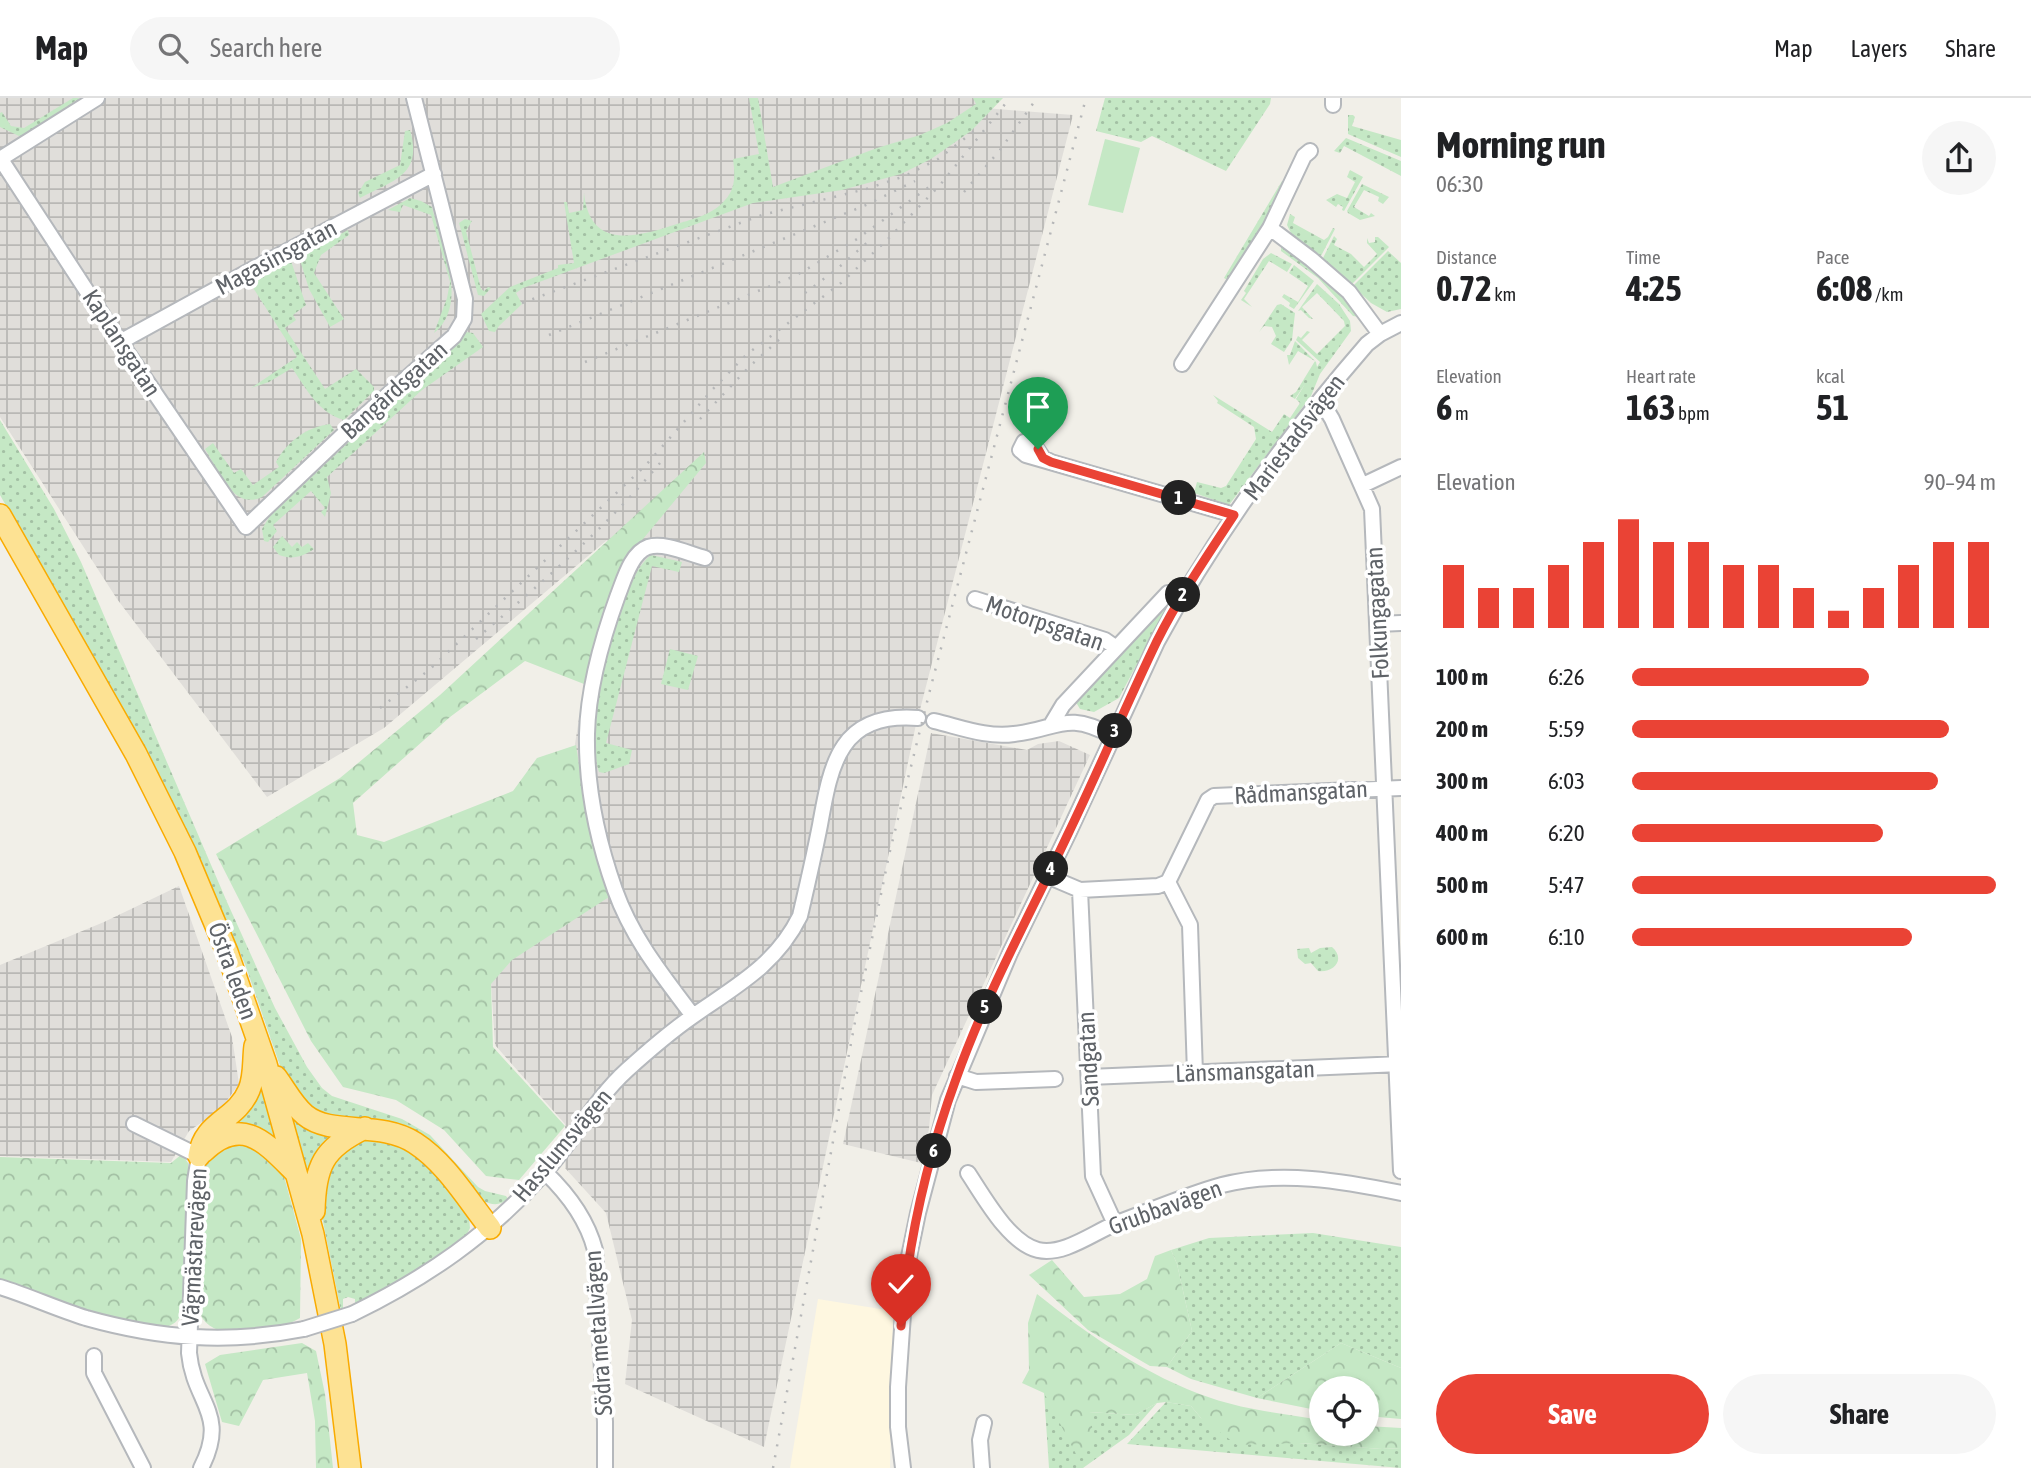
<!DOCTYPE html>
<meta charset="utf-8">
<style>
:root{--surface:#fff;--page:#f6f6f6;--text:#202124;--muted:#757577;--line:#e0e0e0;--accent:#ea4335}
body{margin:0;font-family:"Asap Condensed",sans-serif;background:var(--page);color:var(--text);height:100vh;display:flex;flex-direction:column;font-size:26px;white-space:nowrap}
*{box-sizing:border-box;margin:0}
p{font-size:23px;color:var(--muted)}
.icon{flex:none;width:38px;height:38px;fill:none;stroke:currentColor;stroke-width:2;stroke-linecap:round;stroke-linejoin:round}
.map{position:relative;flex:1;overflow:hidden}
.drawer{display:flex;flex-direction:column;background:var(--surface);width:630px}
.drawer>*{flex:none}
.fabs{position:absolute;left:1309px;top:1278px;display:grid;gap:14px}
.fabs a{display:grid;place-items:center;width:70px;height:70px;border-radius:50%;background:var(--surface);box-shadow:0 4px 10px #0003;font-size:35px}
.pin{position:absolute;display:grid;place-items:center;width:60px;height:60px;color:#fff;margin:-72px -30px;border-radius:50% 50% 50% 0;rotate:-45deg;box-shadow:0 0 7px #0007}
.pin .icon{rotate:45deg}
.km{position:absolute;width:35px;height:35px;margin:-18px;border-radius:50%;background:#222;color:#fff;font-size:19px;line-height:35px;text-align:center}
.round{display:grid;place-items:center;flex:none;width:74px;height:74px;border-radius:37px;background:var(--page)}
.summary{display:flex;align-items:center;justify-content:space-between;height:119px;padding:0 35px}
h1{font-size:38px;font-weight:700;line-height:52px}
.metrics{display:grid;grid-template-columns:repeat(3,1fr);gap:10px;height:119px;padding:7px 35px}
.metrics div{display:grid;align-content:center}
.metrics b{font-size:35px;font-weight:700}
.metrics small{font-size:19px;font-weight:400}
.metrics p{font-size:19px}
.chart{height:196px;padding:14px 35px}
.chart p{display:flex;justify-content:space-between}
.chart svg{width:100%;height:126px;margin-top:7px;stroke:var(--accent);stroke-width:6}
.button{display:flex;gap:14px;margin-top:auto;padding:14px 35px}
.button a{flex:1;height:80px;border-radius:42px;background:var(--accent);color:#fff;font-size:28px;font-weight:700;line-height:80px;text-align:center}
.button a+a{background:var(--page);color:var(--text)}
ul{padding:0 35px;list-style:none;font-size:23px}
li{display:grid;grid-template-columns:112px 84px 1fr;align-items:center;height:52px}
li i{height:18px;border-radius:9px;background:var(--accent)}
header{display:flex;align-items:center;gap:42px;box-sizing:border-box;height:98px;padding:0 35px;background:var(--surface);border-bottom:2px solid var(--line)}
header strong{font-size:33px}
nav{display:flex;gap:38px;margin-inline-start:auto;font-size:24px}
.search{width:490px;height:63px;background:var(--page);display:flex;align-items:center;gap:18px;box-sizing:border-box;padding:0 24px;border-radius:38px;color:var(--muted);font-size:26px}
main{display:flex;flex:1;min-height:0}
.map>svg:first-child{display:block}
</style>
<header>
<strong>Map</strong>
<div class="search"><svg class="icon" aria-label="search" viewBox="0 0 24 24"><circle cx="10" cy="10" r="6"/><path d="M15 15l6 6"/></svg>Search here</div>
<nav><a>Map</a><a>Layers</a><a>Share</a></nav>
</header>
<main>
<div class="map">
<svg width="1401" height="1370" viewBox="0 0 1401 1370">
<defs>
<pattern id="industrial-grid" width="8" height="8" patternUnits="userSpaceOnUse" patternTransform="scale(1.75)"><rect width="8" height="8" fill="#e0deda"/><path d="M0 4h8M4 0v8" fill="none" stroke="#b9b8b5"/></pattern>
<pattern id="grass-dots" width="8" height="8" patternUnits="userSpaceOnUse" patternTransform="scale(1.75)"><rect width="8" height="8" fill="#c5e8c5"/><path d="M2 2h.1M6 6h.1" fill="none" stroke="#a3c0a4" stroke-width="1.8" stroke-linecap="round"/></pattern>
<pattern id="forest-crowns" width="20" height="18" patternUnits="userSpaceOnUse" patternTransform="scale(1.75)"><rect width="20" height="18" fill="#c5e8c5"/><path d="M2 6a3 3 0 1 1 6 0M12 15a3 3 0 1 1 6 0" fill="none" stroke="#a3c0a4"/></pattern>
</defs>
<rect width="100%" height="100%" fill="#f1efe8"/>
<!-- commercial -->
<path fill="#fef7e0" d="M818,1201L893,1213L890,1370H790Z"/>
<!-- industrial -->
<path fill="url(#industrial-grid)" d="M0,0H980L985,10L1073,17L915,631L764,1349L625,1286L632,1222L606,1115L565,1070V1026L495,947L491,885L585,717L575,646L607,442L384,630L267,699L117,501L0,319Z
M931,635L1027,652L1038,646L1059,643L1090,657L932,997L929,1031L921,1065L843,1046Z
M179,788L232,939L239,986L220,1012L189,1033L171,1064L0,1058V867L104,824Z"/>
<!-- grass -->
<path fill="url(#grass-dots)" d="M73,0H80L23,37L19,38L0,29V15L2,14L11,28L24,30Z
M749,0H758L773,89L877,50L920,37L947,25L976,6L973,0H1003L971,33L931,61L901,76L842,92L753,105L523,190L516,195L522,206L499,228L495,234L489,233L481,216L510,189L558,170V167L574,165L564,104H567L569,115L583,112L584,95C590,153 637,139 677,126C693,121 714,116 725,102C736,90 735,76 733,61L759,56Z
M1105,0H1271L1270,6L1226,73L1152,38L1141,44L1096,33Z
M1348,17H1353L1355,19L1352,28L1401,42V59L1348,36Z
M410,32C423,77 394,82 360,100L358,95L365,84L400,67L405,33Z
M1346,40L1401,63V78L1344,48L1340,55L1334,53Z
M1350,72L1363,79L1344,113L1342,112L1343,109L1338,106L1336,109L1326,102L1337,96L1347,100L1355,84L1347,79Z
M1282,83L1284,87L1269,119L1229,183L1224,180Z
M1362,86L1389,99L1383,106L1378,103L1379,99L1364,92L1354,109L1369,118L1371,115L1375,118L1360,122L1348,115L1347,113Z
M410,100L421,103L432,109C441,146 470,206 434,235L447,200L450,184L431,117L403,107L400,114L388,112Z
M1290,116L1295,119L1293,125L1324,142L1328,139L1333,130L1335,131L1321,158L1292,137L1287,127Z
M465,121L472,123L466,133L481,191L484,193L488,189L491,190L484,198L478,197L461,132L459,125Z
M348,132L349,137L321,157L314,175L344,221L330,229L309,191L300,162L301,158Z
M1334,138L1337,141L1334,147L1351,156L1364,169L1377,156L1367,145V140L1369,145L1375,144V139H1378L1389,149L1352,186L1323,160Z
M1281,147L1340,192L1360,219L1353,218L1318,180L1281,153Z
M1388,153L1401,165V211L1387,214L1371,205L1353,188Z
M1271,155L1292,166L1287,174L1269,163L1244,201L1252,209L1241,202L1246,195L1244,193L1263,161Z
M291,163L306,207L293,217L296,222L285,230L325,291L356,271L374,289V293L344,322C318,315 306,290 292,270L269,284L251,290L297,259L250,185Z
M1294,167L1314,183L1294,211L1289,208L1290,205L1282,199L1284,196L1298,204L1308,188L1289,175Z
M1317,186L1339,206L1350,223L1351,233L1320,276L1311,298L1229,407L1194,395L1197,384L1221,390L1226,388L1256,341L1254,329L1217,305L1218,303L1213,297L1272,334L1284,316L1290,320L1300,305L1296,301L1305,286L1295,301L1290,298L1296,294L1315,263L1298,253L1289,267L1287,257H1290L1295,243L1316,264L1317,269L1320,264L1296,242L1298,238L1301,240L1307,233L1310,234L1302,242L1317,256L1345,228L1344,223L1317,195L1302,209L1313,221L1309,220L1301,212L1298,213Z
M1281,206L1295,215L1292,242L1284,254L1271,246L1276,238L1272,229L1264,228L1259,234L1277,207Z
M466,234L473,235L483,249L422,292L327,379L331,395L325,419L321,414L325,410L311,393L273,427L277,433L268,444L264,443L262,431L270,418Z
M0,322L54,411L81,464L227,804L275,910L307,969L322,990L332,998L402,1021L430,1037L478,1089L485,1093L506,1098L508,1101C499,1108 493,1107 482,1103L410,1031L386,1023L318,1018L286,985L245,866L166,690L0,397Z
M330,326L334,332L262,399C233,413 218,372 205,351L213,345L234,375L241,371L253,387L279,369L276,364C287,344 306,329 330,326Z
M282,438L292,449L297,444L302,449L308,445L314,451C302,459 292,462 279,457L273,449Z
M651,457L682,464L679,474L652,468L606,645L632,652L629,666L604,675L599,674C584,634 616,483 651,457Z
M1172,500L1119,600L1094,614L1080,611L1074,601Z
M670,551L698,558L688,592L661,586Z
M1332,849C1346,861 1334,875 1318,873L1311,865L1305,866L1298,860L1297,851L1309,850L1311,855L1320,850Z
M258,976L280,1044L207,1040Z
M288,1006L344,1033L309,1089Z
M369,1037L406,1047L448,1088L469,1120L470,1130L465,1140L430,1165L365,1204L355,1207V1201L348,1199L343,1201V1212L341,1213L319,1104L332,1057Z
M1313,1135L1401,1149V1270L1341,1245L1257,1300L1191,1281L1167,1269L1192,1233L1177,1166L1171,1152L1209,1140Z
M1044,1294L1077,1355L1089,1314L1135,1317L1157,1305L1129,1337L1083,1370H1049Z
M1166,1304L1191,1308L1201,1320L1299,1345L1382,1351L1401,1350V1370L1127,1346Z"/>
<!-- forest -->
<path fill="url(#forest-crowns)" d="M704,354L706,365L619,470L603,513L584,586L525,563L450,619L353,705L357,737L384,744L513,693L537,660L576,647L587,720L609,799L512,862L491,886L493,949L565,1028L519,1082L486,1078L444,1032L396,1002L343,989L311,943L216,756L340,680L440,597Z
M242,1041L277,1064L285,1082L301,1141L300,1220C278,1233 220,1246 203,1221C200,1217 200,1210 199,1205L202,1081C208,1053 218,1052 242,1041Z
M182,1056L188,1065L189,1074L184,1207C181,1217 179,1224 169,1228C143,1238 30,1194 0,1183V1059L171,1065Z
M1171,1152L1177,1166L1192,1233L1167,1269L1150,1268L1088,1232L1029,1177L1052,1162L1084,1199L1120,1196L1147,1181L1155,1158Z
M1037,1196C1090,1238 1146,1278 1211,1300C1246,1312 1285,1316 1321,1322V1335H1367V1328L1401,1330V1350L1382,1351L1299,1345L1237,1347L1201,1320L1191,1308L1166,1304L1157,1305L1135,1317L1089,1314L1095,1343L1076,1356L1044,1295L1022,1285L1029,1272L1028,1225Z
M302,1245L316,1253L325,1296L333,1370H316L315,1323L307,1275L263,1282L239,1328L222,1324L205,1266L220,1257Z
M1341,1245L1401,1270V1321L1367,1318V1290H1321V1313L1257,1300Z"/>
<!-- pitch -->
<path fill="#c5e8c5" d="M1105,41L1140,50L1123,115L1088,107Z"/>
<g fill="none" stroke-linecap="round" stroke-linejoin="round">
<!-- minor casing -->
<g stroke="#b5b8bc" stroke-width="18">
<path id="minor" d="M1333,7V0
M0,60L120,244L246,429L345,335L454,238L464,221L465,201L414,0
M0,61L97,0
M1270,130L1311,161L1349,194L1380,236
M120,244L253,171L434,76
M1182,266L1270,130L1304,58L1310,53
M1318,306L1326,311L1332,321L1372,411L1401,1073
M1051,364L1043,360L1032,344H1024L1020,352L1026,357L1234,417
M1363,387L1401,369
M975,501L1105,542L1115,549
M1378,526L1401,525
M934,623C960,629 987,640 1014,636C1059,631 1065,612 1113,638
M1051,627L1063,607L1168,495
M1047,778L1080,792L1158,788L1168,784L1208,702L1214,698L1401,690
M1168,784L1190,827L1195,975
M1080,792L1093,1078L1115,1126
M693,918C663,878 632,840 615,792C598,744 586,688 587,636C588,589 602,541 618,497C624,482 631,455 648,449C665,444 689,456 705,460
M957,978L976,984L1055,981
M1089,979L1401,966
M134,1026L199,1058L195,1083L189,1255C194,1306 229,1315 201,1370
M545,1074C568,1096 587,1121 595,1152L605,1324V1370
M968,1075C984,1099 1009,1145 1038,1152C1064,1158 1094,1134 1117,1125C1152,1112 1186,1097 1222,1087C1280,1072 1343,1083 1401,1095
M0,1189C29,1198 57,1211 86,1220C161,1241 228,1246 304,1231
M352,1216C426,1180 489,1137 544,1075C574,1042 594,1002 627,972C648,953 670,934 693,918C736,888 776,867 800,818C807,788 814,758 820,727C831,665 840,614 918,620
M94,1258V1275L143,1370
M903,1370L898,1329V1289L906,1173L918,1115L948,1002L1010,855L1069,734L1157,544C1215,437 1287,338 1367,246L1380,236L1401,225
M982,1370L980,1342L984,1325"/>
</g>
<!-- highway casing -->
<g stroke="#f9ab00" stroke-width="24">
<path id="highway" d="M0,417L136,656L185,754L227,854L266,966L313,1136L335,1246L350,1370
M276,979C285,991 293,1007 305,1017C332,1039 380,1022 415,1045C446,1065 467,1101 490,1130
M203,1054C242,1016 266,1045 295,1074
M199,1058C204,1023 236,1023 249,992C255,978 253,963 255,948
M314,1113C315,1068 323,1050 365,1030"/>
</g>
<!-- minor -->
<use href="#minor" stroke="#fff" stroke-width="14"/>
<!-- highway -->
<use href="#highway" stroke="#fde293" stroke-width="21"/>
<!-- rail -->
<path stroke="#b6b7b8" stroke-width="2.5" stroke-dasharray="2 9" stroke-linecap="butt" d="M964,94L1000,52L1037,0
M805,195L837,171L870,142
M522,205L762,117L866,91L905,78L938,61L977,31
M549,237L866,107L915,83
M585,264L797,177L857,141L929,89
M700,321L749,269L782,239
M476,541C541,485 605,431 660,365
M380,610L429,572L646,367L712,292L746,257L841,185L887,142L940,87L1010,0
M773,1370L854,929L889,757L930,592L1086,0"/>
<!-- minor-bridge casing -->
<g stroke="#b5b8bc" stroke-width="18" stroke-linecap="butt">
<path id="minor-bridge" d="M304,1231L352,1216"/>
</g>
<!-- minor-bridge -->
<use href="#minor-bridge" stroke="#fff" stroke-width="14"/>
</g>
<g fill="none" stroke-linecap="round" stroke-linejoin="round">
<!-- route casing -->
<g stroke="#fff" stroke-width="14">
<path id="route" d="M901,1228C908,1145 927,1060 956,981C986,896 1030,817 1068,736C1099,672 1126,607 1157,543C1179,499 1207,458 1234,417L1051,364L1043,360L1038,351"/>
</g>
<!-- route -->
<use href="#route" stroke="#ea4335" stroke-width="9"/>
</g>
<g text-anchor="middle" dominant-baseline="central" stroke-width="7" stroke-linejoin="round" paint-order="stroke">
<!-- street labels -->
<g font-size="24" fill="#5f6368" stroke="#fff">
<text transform="translate(276 159) rotate(-28)">Magasinsgatan</text>
<text transform="translate(122 245) rotate(57)">Kaplansgatan</text>
<text transform="translate(394 292) rotate(-42)">Bangårdsgatan</text>
<text transform="translate(1294 339) rotate(-53)">Mariestadsvägen</text>
<text transform="translate(1377 515) rotate(-93)">Folkungagatan</text>
<text transform="translate(1045 525) rotate(19)">Motorpsgatan</text>
<text transform="translate(1301 694) rotate(-3)">Rådmansgatan</text>
<text transform="translate(233 873) rotate(70)">Östra leden</text>
<text transform="translate(1088 961) rotate(-93)">Sandgatan</text>
<text transform="translate(1245 973) rotate(-2)">Länsmansgatan</text>
<text transform="translate(562 1047) rotate(-50)">Hasslumsvägen</text>
<text transform="translate(1165 1109) rotate(-20)">Grubbavägen</text>
<text transform="translate(194 1149) rotate(-87)">Vägmästarevägen</text>
<text transform="translate(598 1235) rotate(-94)">Södra metallvägen</text>
</g>
</g>
</svg>
<div class="fabs">
<a><svg class="icon" aria-label="locate" viewBox="0 0 24 24"><circle cx="12" cy="12" r="6"/><path d="M12 2v4M12 18v4M2 12h4M18 12h4"/></svg></a>
</div>
<div class="pin" style="left:1038px;top:351px;background:#1e9e55"><svg class="icon" aria-label="arrive" viewBox="0 0 24 24"><path d="M6 21V4h12l-3 4 3 4H6"/></svg></div>
<div class="pin" style="left:901px;top:1228px;background:#d93025"><svg class="icon" aria-label="check" viewBox="0 0 24 24"><path d="M5 12l5 5 9-10"/></svg></div>
<b class="km" style="left:1179px;top:400px">1</b>
<b class="km" style="left:1183px;top:497px">2</b>
<b class="km" style="left:1115px;top:633px">3</b>
<b class="km" style="left:1051px;top:771px">4</b>
<b class="km" style="left:985px;top:909px">5</b>
<b class="km" style="left:934px;top:1053px">6</b>
</div>
<section class="drawer">
<div class="summary"><div><h1>Morning run</h1><p>06:30</p></div><a class="round"><svg class="icon" aria-label="share" viewBox="0 0 24 24"><path d="M12 15V3M7 8l5-5 5 5M5 13v7h14v-7"/></svg></a></div>
<div class="metrics">
<div><p>Distance</p><b>0.72<small> km</small></b></div>
<div><p>Time</p><b>4:25</b></div>
<div><p>Pace</p><b>6:08<small> /km</small></b></div>
</div>
<div class="metrics">
<div><p>Elevation</p><b>6<small> m</small></b></div>
<div><p>Heart rate</p><b>163<small> bpm</small></b></div>
<div><p>kcal</p><b>51</b></div>
</div>
<div class="chart"><p><span>Elevation</span>90–94 m</p>
<svg viewBox="0 0 160 44" preserveAspectRatio="none"><path d="M5 44V22M15 44V30M25 44V30M35 44V22M45 44V14M55 44V6M65 44V14M75 44V14M85 44V22M95 44V22M105 44V30M115 44V38M125 44V30M135 44V22M145 44V14M155 44V14"/></svg>
</div>
<ul>
<li><b>100 m</b>6:26<i style="width:65%"></i></li>
<li><b>200 m</b>5:59<i style="width:87%"></i></li>
<li><b>300 m</b>6:03<i style="width:84%"></i></li>
<li><b>400 m</b>6:20<i style="width:69%"></i></li>
<li><b>500 m</b>5:47<i style="width:100%"></i></li>
<li><b>600 m</b>6:10<i style="width:77%"></i></li>
</ul>
<div class="button"><a>Save</a><a>Share</a></div>
</section>
</main>
